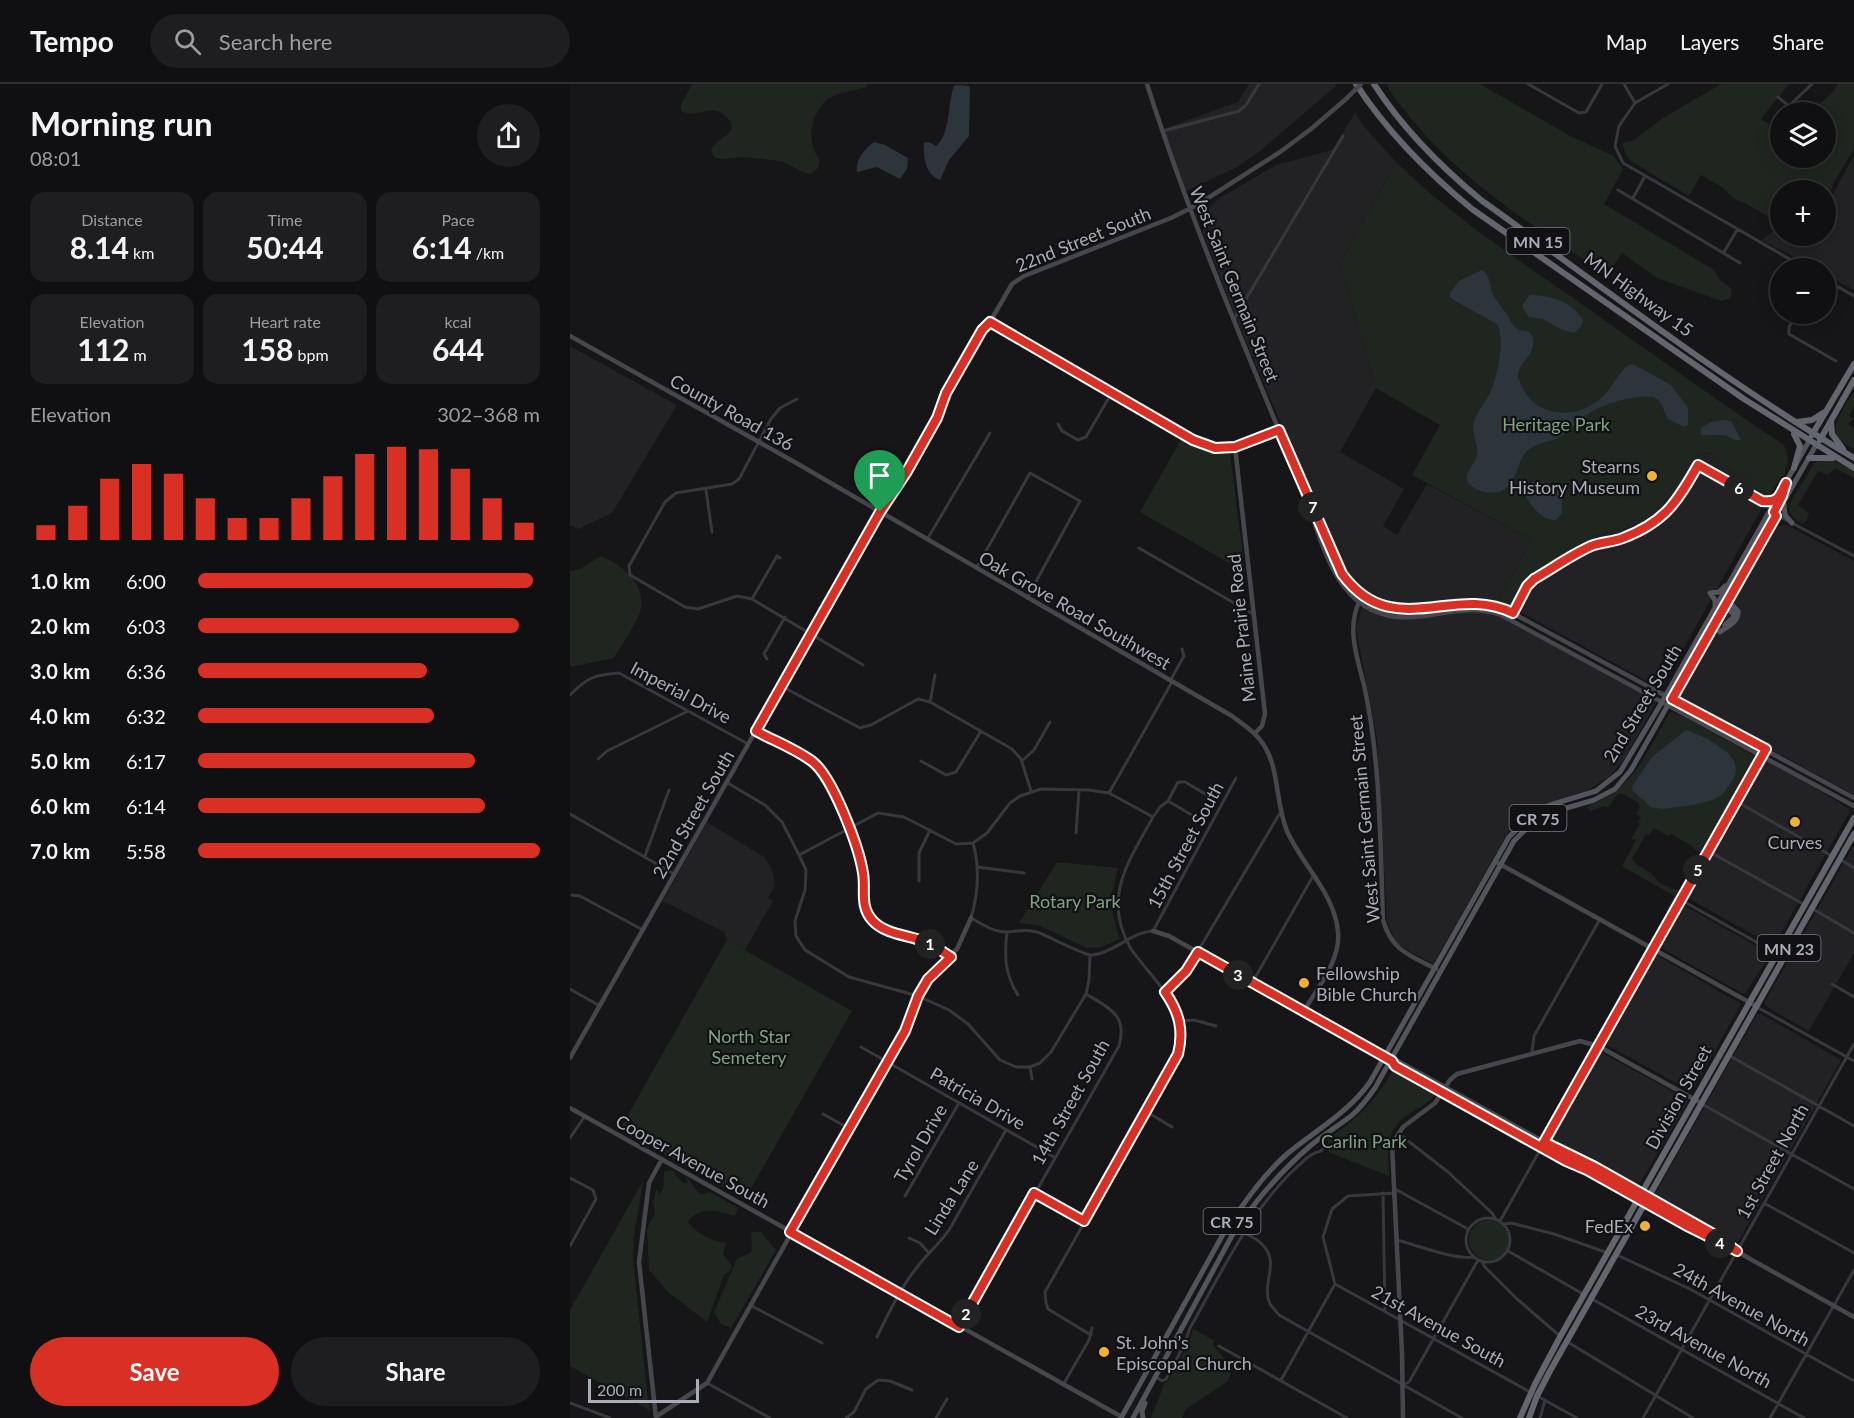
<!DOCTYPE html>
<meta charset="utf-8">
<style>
:root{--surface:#101012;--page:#1e1e20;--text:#f1f3f6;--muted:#9c9d9f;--line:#303032;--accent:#d93025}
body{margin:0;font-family:Lato,sans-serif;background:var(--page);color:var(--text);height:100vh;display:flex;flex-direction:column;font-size:22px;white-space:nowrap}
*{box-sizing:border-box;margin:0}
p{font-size:20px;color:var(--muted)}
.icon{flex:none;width:33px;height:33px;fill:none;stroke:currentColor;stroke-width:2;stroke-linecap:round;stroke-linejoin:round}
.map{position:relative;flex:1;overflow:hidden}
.drawer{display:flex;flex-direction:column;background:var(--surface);width:570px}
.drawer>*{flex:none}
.buttons{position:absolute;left:1200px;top:18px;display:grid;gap:12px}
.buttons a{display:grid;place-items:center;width:66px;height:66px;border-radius:50%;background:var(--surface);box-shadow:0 3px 15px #0003,0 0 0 2px var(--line);font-size:30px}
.scale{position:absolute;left:18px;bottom:15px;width:111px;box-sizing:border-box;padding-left:6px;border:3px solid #a8adb8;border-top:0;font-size:16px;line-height:21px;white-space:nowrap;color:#a8adb8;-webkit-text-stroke:4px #111113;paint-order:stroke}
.pin{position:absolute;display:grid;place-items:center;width:51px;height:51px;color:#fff;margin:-62px -26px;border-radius:50% 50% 50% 0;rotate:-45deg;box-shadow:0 0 6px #0007}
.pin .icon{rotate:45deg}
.km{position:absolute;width:30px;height:30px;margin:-15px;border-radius:50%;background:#222;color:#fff;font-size:16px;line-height:30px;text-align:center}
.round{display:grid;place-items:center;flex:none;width:63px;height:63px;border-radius:32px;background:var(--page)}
.head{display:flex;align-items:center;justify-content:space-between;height:102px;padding:0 30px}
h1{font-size:33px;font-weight:700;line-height:45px}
.stats{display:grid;grid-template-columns:repeat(3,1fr);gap:9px;height:102px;padding:6px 30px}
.stats div{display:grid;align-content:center;border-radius:15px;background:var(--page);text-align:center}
.stats b{font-size:30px;font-weight:700}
.stats small{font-size:16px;font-weight:400}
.stats p{font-size:16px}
.chart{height:168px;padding:12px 30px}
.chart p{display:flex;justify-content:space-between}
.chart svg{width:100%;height:108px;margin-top:6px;stroke:var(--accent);stroke-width:6}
.action{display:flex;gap:12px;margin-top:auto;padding:12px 30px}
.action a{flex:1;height:69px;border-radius:36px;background:var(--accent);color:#fff;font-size:24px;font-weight:700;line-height:69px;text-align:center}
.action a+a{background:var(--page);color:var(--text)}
ul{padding:0 30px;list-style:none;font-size:20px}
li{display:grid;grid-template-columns:96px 72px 1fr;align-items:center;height:45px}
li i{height:15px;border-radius:8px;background:var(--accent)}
header{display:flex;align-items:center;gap:36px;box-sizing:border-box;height:84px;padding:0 30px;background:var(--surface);border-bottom:2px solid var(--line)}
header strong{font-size:28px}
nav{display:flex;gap:33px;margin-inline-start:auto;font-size:21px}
.search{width:420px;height:54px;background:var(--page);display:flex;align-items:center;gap:15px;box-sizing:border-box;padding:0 21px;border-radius:33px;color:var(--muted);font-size:22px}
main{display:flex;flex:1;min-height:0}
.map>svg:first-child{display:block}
</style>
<header>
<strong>Tempo</strong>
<div class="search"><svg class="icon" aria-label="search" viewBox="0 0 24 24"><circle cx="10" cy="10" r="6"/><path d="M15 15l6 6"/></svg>Search here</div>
<nav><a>Map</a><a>Layers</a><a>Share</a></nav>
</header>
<main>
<section class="drawer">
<div class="head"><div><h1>Morning run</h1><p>08:01</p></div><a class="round"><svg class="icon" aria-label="share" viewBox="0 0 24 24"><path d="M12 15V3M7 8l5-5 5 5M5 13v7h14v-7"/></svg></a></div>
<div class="stats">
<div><p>Distance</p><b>8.14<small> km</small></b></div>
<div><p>Time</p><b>50:44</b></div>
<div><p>Pace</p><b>6:14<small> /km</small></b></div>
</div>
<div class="stats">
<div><p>Elevation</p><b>112<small> m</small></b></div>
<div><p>Heart rate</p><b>158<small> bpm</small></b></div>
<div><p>kcal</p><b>644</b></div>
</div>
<div class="chart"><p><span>Elevation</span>302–368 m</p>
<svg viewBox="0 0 160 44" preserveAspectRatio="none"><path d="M5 44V38M15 44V30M25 44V19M35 44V13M45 44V17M55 44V27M65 44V35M75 44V35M85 44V27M95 44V18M105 44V9M115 44V6M125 44V7M135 44V15M145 44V27M155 44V37"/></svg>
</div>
<ul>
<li><b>1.0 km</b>6:00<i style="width:98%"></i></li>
<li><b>2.0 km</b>6:03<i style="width:94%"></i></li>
<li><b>3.0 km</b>6:36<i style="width:67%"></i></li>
<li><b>4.0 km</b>6:32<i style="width:69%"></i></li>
<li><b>5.0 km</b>6:17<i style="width:81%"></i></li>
<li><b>6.0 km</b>6:14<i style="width:84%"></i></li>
<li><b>7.0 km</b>5:58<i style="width:100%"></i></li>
</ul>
<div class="action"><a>Save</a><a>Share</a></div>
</section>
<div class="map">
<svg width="1284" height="1334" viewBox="0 0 1284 1334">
<rect width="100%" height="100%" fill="#161618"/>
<!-- built -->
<path fill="#222225" d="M679,0H765L766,2L689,68L667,83L615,108L593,45L668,18Z
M785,29L798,47L826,78L770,179L806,304L770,368L834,405L813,442L827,451L857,400L962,456L928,517L896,514L863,521L835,523L814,518L796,511L784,500L766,469L664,229L633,148L632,133L636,126L650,114L706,81L762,66Z
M1284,71V206L1256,191V184H1244L1192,156L1210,142V152H1256V123Z
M0,262L107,321L42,429L8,445L0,441Z
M1139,369L1197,415L1091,605L940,522L946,508L973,479L1006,457L1061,443L1108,408L1124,371Z
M1217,441L1284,477V711L1109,615L1205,446L1209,442Z
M792,523L802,528L836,536L904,528L919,529L929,532L1087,617L1055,674L1040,692L1018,706L966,723L940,746L863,880L826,859L817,837L807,655L786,544Z
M1193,677L1198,678L1242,702L1279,725L1280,727L1205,860L1202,861L1116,813Z
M137,738L194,773L202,785L205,802L198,814L203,817L175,866L157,856L154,848L93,817Z
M1284,761V869L1239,947L1197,923L1194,919Z
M1113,821L1197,868L1198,874L1176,909H1172L1089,863V860Z
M1085,870L1171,920L1122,1008L1034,959Z
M1187,930H1191L1271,976L1168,1158L1086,1113L1085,1110Z
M1030,968L1115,1014L1118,1018L1070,1099L1065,1101L980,1054Z"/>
<!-- green -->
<path fill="#1e261f" d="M122,0H297L296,3C284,7 273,7 260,14C255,16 253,20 250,24C238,41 239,60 250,77L248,84L241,90L235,89L211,77L173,73L150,75L144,73L141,66C146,56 156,54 162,45L161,38C158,35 154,30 150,28C136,21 122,37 111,26V21Z
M817,0H910L1002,53L1044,72L1053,85L1034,120L1144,186L1149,195L1162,205L1161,214L1151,217L1087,194L1052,169L1038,190L1035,189C963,142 888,95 835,27C829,18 820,10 817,0Z
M1151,0H1219L1191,35L1210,47V74H1256V28H1241L1262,9L1268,0H1284V64L1264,98L1256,121V106H1210V139L1206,141L1201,134L1175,119L1164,115L1152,103L1131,91L1119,112L1061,77L1056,71L1052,59L1064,56L1093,34Z
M826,78C878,129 937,168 996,209C1069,260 1140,312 1214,361C1217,369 1221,378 1215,385V391L1210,394L1197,415L1139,369L1124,371L1109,408L1061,443L1017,454L1018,456L965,488L946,507L940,522L928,517L962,456L842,391L870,341L806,304L770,179Z
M1284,307V322L1279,332L1283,335L1278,340L1284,345V365C1279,362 1271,359 1268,354C1259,342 1277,319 1284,307Z
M612,354L636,366L660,370L675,488L570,428Z
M1259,374L1284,387V394L1265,384L1258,391L1248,387L1228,421L1239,429L1236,437L1232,439C1224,435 1217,429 1220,419L1245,378Z
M31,472C51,481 75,498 71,524C69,536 51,562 44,574L0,583V487L10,485Z
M1100,628L1110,631L1183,671L1186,676L1133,769L1123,765L1124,763L1101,750L1098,752L1084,744L1079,751L1076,750L1062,775L1067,781L1081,789L1088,798L1102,805L1111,806L1099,830L1096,827L1104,812L1052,782L1066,756L1064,755L1061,756L1070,739L1068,738L1071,733L1066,730L1070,723L1068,721L1069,719L1051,709L1046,712L1039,723L1034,722L1020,727L1017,723C1025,718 1034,715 1042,710C1069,691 1084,656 1100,628Z
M487,778L548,784C540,815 539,824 550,855L531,863L517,864L468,841L449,839Z
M157,856L282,927L175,1115L50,1045Z
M826,986L866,1008L863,1014C853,1022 840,1028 831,1036C815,1050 818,1074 819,1092L758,1068V1055C788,1034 803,1020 822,988Z
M102,1086L112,1098L118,1099L115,1093C123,1098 123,1105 131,1110L140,1108L168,1124L165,1132C150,1127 128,1122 118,1138C126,1150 143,1157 156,1159L153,1170L162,1182L160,1187L154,1191L137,1238L98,1208L79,1186L77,1147L79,1140L85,1130L83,1118L86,1106H88L89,1111L93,1105L94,1088Z
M73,1097L64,1152L63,1175L78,1317L81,1327L0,1282V1226Z
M899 1156a20 20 0 1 1 40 0a20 20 0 1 1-40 0Z
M181,1148H191L206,1166L161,1244L151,1240L144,1228L167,1175L180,1169L182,1165Z
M623,1245L645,1257L643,1260C646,1267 658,1277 663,1284L657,1298L616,1325L612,1334H581L594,1300L599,1296L619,1258Z"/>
<!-- water -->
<path fill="#2c353c" d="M387,1L399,2L400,6L399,52L379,76L370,96C355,90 353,73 354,58L361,59L366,62C381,50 377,20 384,2Z
M304,58L315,61L338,74L337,85L330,95L307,83L287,88C285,75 295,65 304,58Z
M912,186C922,193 919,205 925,214C928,219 932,224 936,229C939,233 942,241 946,244C953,249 962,244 963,256C965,274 947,278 948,293C949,297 951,301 953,305C968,334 1005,335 1029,316C1041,306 1047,291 1058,281L1063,280L1101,301L1118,324V341L1114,343L1098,335C1094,329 1093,319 1087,315C1075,307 1029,321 1018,330C1008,337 1000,347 990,353C978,359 966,358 956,368C946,379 948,398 933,406C926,411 910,408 903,403C888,393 905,382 907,371C909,360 901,351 904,339C906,329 914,320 919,311C927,294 936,257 927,240L885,217L880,213V209L889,197Z
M960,211C980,211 1003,218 1013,236L1011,243L1004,249L992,246L973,235L959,233L953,225V220Z
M1154,336L1161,337L1171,356C1163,358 1160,351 1151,351C1143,350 1137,354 1130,350L1131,344L1141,338Z
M964,397C976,397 986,401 992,411V429L986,436C971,437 961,421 954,410L956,404Z
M1116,646L1138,655L1158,669L1164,677L1166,685L1165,692L1153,710L1143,716L1123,721L1093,725L1081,723L1062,706L1063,701L1082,673Z"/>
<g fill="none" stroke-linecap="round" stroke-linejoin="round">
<!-- street -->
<path stroke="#37383d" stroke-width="3" d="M958,0L1009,29L1016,28L1032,0
M1054,0L1065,19
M1098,0L1065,19L1049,42L1045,62L1053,79L1235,184
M1208,13L1219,22L1242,0
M593,47L669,27L676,21L689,0
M1048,106L1170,179
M1063,114L1075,92
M1154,168L1167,146
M1256,196L1284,212
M1227,230L1219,243V250L1266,277
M664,235L773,52
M227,315L210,324L201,335L169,395L162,400L106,409L95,418L59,482L60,491L115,523L128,525L167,512L182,515L293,581
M488,340L492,347L508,356L516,353L541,310
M1215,404L1204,428L1205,430L1284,472
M136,406L142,448
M358,454L420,349
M569,464L683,530
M407,483L460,389L510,417L457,514
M182,515L207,472L210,474
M943,529L957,502L964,495L1023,461L1054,454L1093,431L1109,416L1128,381L1192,417
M197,575L194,570L215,533
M600,597L614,572L612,565
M211,602L290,644L301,641L348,615L360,618L442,665L451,675L461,707
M0,611C18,593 24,591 49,589L178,660
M360,618L365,591
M187,647C205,657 227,666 243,679C262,694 289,761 293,786C296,803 289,820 301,835C315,851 337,850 355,858C364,862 372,867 379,872
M28,675L37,667L118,627
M351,677L376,691L386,688L411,647
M452,677L464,666L480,638
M156,698L195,721L212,738L229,771L236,786L235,806L225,837L226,852L235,866L279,893L348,912L379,926L398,940L430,976L446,983H460L470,979L481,968L516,910L519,896L520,871
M539,709L602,598
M598,717L632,737
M1166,717L1262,772
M0,730L104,790
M583,733L590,723L598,717L608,698H615L644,715
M506,749L509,706
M403,759L417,749L440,719L450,712L471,705L518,706L539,709L583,733C559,777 531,814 561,865C589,904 627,930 603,982L475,1208L476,1219L478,1225L521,1251
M403,759C410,784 408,810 401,834C412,840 423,848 435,848C448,848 454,844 467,848C479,852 514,872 523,871C545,868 562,848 583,847L666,694
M1138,767L1235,821
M229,771L308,729L334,733L386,760L403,759
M75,772L99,706
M1271,776L1284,784
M407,783L454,789
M349,797V769L360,746
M2,811L10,812L73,846
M1111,816L1206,869
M1243,825L1284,849
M437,848C434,872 435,891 448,911
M682,899L743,792
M1262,900L1284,913
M0,905L30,922
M595,908L616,887L710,729
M1187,923L1284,977
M610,937L624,936L646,942
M291,963L484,1073
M962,968L964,952L1030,835
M1160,972L1284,1042
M460,983L462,995
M1132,1020L1284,1105
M577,1028L602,1043
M253,1030L280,1045
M828,1049L878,1088L922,1129L925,1134
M0,1054L15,1032
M0,1094L23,1106L26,1115L0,1162
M825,1105L898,1145
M464,1109L515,1137
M813,1109L815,1227
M335,1112L389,1019
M1194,1119L1284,1169
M896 1156a22 22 0 1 1 44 0a22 22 0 1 1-44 0Z
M930,1137L1196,665
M934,1140L941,1139L984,1150L1038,1169
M674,1149C680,1152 687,1155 691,1159C712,1179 690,1200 700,1220C702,1223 707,1228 709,1231L892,1334
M339,1154L350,1159L359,1169
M827,1156C846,1161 885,1176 904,1173
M938,1167L1013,1210
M1047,1171L1120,1205L1284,1297
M912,1178L915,1183L946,1214L991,1253
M765,1200L960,1308
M765,1200L753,1153L762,1125L778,1112L825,1109
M1022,1215L1234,1334
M180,1221L252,1259
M390,1241L549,962C558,931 539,924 516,910
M307,1253C319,1228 331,1203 348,1182C358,1169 370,1159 379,1146L436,1046
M996,1257L1123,1334
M649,1262L777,1334
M586,1293L592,1297L596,1295L614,1261L620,1244C652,1188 680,1126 728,1082C736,1075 741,1069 751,1067L755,1062L753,1054
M711,1296L765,1200
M137,1299L200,1334
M493,1301L519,1256L522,1244
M833,1301L839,1298L908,1176
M969,1313L1007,1334
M0,1319L40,1334
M276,1334L284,1328L296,1305L308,1296L320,1297L342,1306
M366,1334L377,1315
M970,1334L975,1316
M1073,1334L1284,960
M1200,1334L1284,1186"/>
<!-- secondary -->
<path stroke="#45474d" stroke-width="4.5" d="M577,0C621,139 679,273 734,407C741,421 749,435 755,449C760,461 764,475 770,487C788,519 824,529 858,525C885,521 909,515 935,525L1284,714
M420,238L623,356L645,364L665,363L709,346
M0,252L228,380L662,632C674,641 687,649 695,663C709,686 706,721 717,747C732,781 765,810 768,848C771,876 747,904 734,927
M665,363L695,630L692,642L685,649
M739,421C757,480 777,544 854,532C880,528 906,522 931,531L1284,722
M790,516C776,544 787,573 794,601C811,678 810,758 813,836C822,867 839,871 866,885
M928,779L1186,922
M583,847L599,852L822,977H828L978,1060L1025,1083L1145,1151L1167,1167
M0,974L310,428L336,389L367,334L376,310L412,246L420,238L442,200L454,192L601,134L627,121L710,68L741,45L776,15
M822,977L825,982L996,1077L1017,1086L1119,1143L1158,1163
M0,1024L552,1333
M1166,1167L1284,1233
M87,1332L137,1299L335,947L348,912L358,895L387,865L401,834
M86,1334L69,1178L79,1099L92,1075
M833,1334L832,1269L822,1060L833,1043L865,1019L880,996L887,990L1010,957L1028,962L1131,1019"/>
<!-- primary -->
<path stroke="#53555c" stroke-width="5" d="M1192,417L1201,418L1206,416
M1214,420L1215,431L1222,439
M1145,523V516L1140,509L1149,508L1155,502
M1153,527L1158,525L1164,530L1163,534L1155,541
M1150,548C1158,542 1169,538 1168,527L1160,519L1159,515
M551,1334L656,1145C674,1119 693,1091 717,1070C746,1046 778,1029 800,998L939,753L963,729L980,721L1026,707L1050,688L1092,618L1239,357
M563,1334L664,1148C686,1116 710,1088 740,1062C753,1051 768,1042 781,1032C791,1024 798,1014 805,1004L944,757L967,734L976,730L1024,716L1045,705L1061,686L1246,361
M573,1334L572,1327L575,1319"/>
<!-- highway -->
<path stroke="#63666e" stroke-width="6" d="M786,0C818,49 857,88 902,125L1174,315L1284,384
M804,0C833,45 870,82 911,116C1034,204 1154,297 1284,374
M1261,337L1262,350L1273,365
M1227,338L1242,336L1253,329
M1224,350L1230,362L1224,384
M1242,351L1284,280
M1250,356L1284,296
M1239,374H1263
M950,1334L965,1300L990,1253L1284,734
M959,1334L967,1312L980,1287L1284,750"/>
<!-- secondary-bridge -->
<path stroke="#45474d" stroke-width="4.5" d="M776,15L791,0"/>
</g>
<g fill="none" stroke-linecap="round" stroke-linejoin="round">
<!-- route casing -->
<g stroke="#fff" stroke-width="12">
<path id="route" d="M420,238L623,356L645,364L665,363L709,346L772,490C823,559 882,499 943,529L957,502L964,495C983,484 1001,471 1021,462C1031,458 1043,458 1053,454C1095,438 1107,418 1128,381L1192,417C1209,419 1209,412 1216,399L1212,412L1204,428L1206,432L1102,615L1196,665L974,1058L1025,1083L1145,1151L1167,1167L1119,1143L1017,1086L996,1077L825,982L822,977L628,868L616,887L595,908C609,928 614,946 608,970L514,1137L464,1109L389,1243L220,1148L335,947L348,912L358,895L381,873C372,867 363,861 353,857C337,851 315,850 303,837C289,822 296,806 293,789C289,763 263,694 243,678C226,665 204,657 186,647L310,428L336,389L367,334L376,309L412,246Z"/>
</g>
<!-- route -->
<use href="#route" stroke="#d93025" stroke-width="8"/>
</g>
<!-- markers -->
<g fill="#f2b134" stroke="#111113" stroke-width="2">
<circle cx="1082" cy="392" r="6"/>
<circle cx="1225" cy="738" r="6"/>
<circle cx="734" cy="899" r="6"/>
<circle cx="1075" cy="1142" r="6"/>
<circle cx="534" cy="1268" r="6"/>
</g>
<g text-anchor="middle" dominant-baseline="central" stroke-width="4.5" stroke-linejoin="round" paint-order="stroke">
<!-- shield labels -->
<g fill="#111113" stroke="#7b7e86" stroke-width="1.5">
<rect x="936.5" y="144" width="63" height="26" rx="4.5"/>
<rect x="939.5" y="721" width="57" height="26" rx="4.5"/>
<rect x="1187.5" y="851" width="63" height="26" rx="4.5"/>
<rect x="633.5" y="1124" width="57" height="26" rx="4.5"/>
</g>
<g font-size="16" font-weight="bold" fill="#a8adb8">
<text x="968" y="157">MN 15</text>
<text x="968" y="734">CR 75</text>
<text x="1219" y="864">MN 23</text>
<text x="662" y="1137">CR 75</text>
</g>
<!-- street labels -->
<g font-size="18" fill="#a8adb8" stroke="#111113">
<text transform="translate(513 155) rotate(-22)">22nd Street South</text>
<text transform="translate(665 200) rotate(68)">West Saint Germain Street</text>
<text transform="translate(1069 210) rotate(36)">MN Highway 15</text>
<text transform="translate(162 328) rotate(29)">County Road 136</text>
<text transform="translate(505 526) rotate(30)">Oak Grove Road Southwest</text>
<text transform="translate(671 544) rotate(-96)">Maine Prairie Road</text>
<text transform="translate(111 608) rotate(28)">Imperial Drive</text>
<text transform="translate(1072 619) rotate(-59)">2nd Street South</text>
<text transform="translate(123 730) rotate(-60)">22nd Street South</text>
<text transform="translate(794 735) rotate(-95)">West Saint Germain Street</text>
<text transform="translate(615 761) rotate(-62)">15th Street South</text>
<text transform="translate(1108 1013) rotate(-61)">Division Street</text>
<text transform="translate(408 1014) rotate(30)">Patricia Drive</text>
<text transform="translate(500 1018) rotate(-61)">14th Street South</text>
<text transform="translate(350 1059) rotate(-60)">Tyrol Drive</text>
<text transform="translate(123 1077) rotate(29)">Cooper Avenue South</text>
<text transform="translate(1202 1077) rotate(-61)">1st Street North</text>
<text transform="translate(381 1113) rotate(-58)">Linda Lane</text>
<text transform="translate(1172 1220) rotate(29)">24th Avenue North</text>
<text transform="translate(869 1242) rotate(29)">21st Avenue South</text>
<text transform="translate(1134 1262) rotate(29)">23rd Avenue North</text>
</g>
<!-- park labels -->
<g font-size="18" fill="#7fa381" stroke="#111113">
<text x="986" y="340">Heritage Park</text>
<text x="505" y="817">Rotary Park</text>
<text x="179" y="952">North Star<tspan x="179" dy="21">Semetery</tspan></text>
<text x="794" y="1057">Carlin Park</text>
</g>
<!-- poi labels -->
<g font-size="18" fill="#a8adb8" stroke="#111113" text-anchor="end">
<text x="1070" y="382">Stearns<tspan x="1070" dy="21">History Museum</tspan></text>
<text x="1225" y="758" text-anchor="middle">Curves</text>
<text x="746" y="889" text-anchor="start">Fellowship<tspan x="746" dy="21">Bible Church</tspan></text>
<text x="1063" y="1142">FedEx</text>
<text x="546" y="1258" text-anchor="start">St. John’s<tspan x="546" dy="21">Episcopal Church</tspan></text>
</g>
</g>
</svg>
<div class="buttons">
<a><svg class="icon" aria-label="layers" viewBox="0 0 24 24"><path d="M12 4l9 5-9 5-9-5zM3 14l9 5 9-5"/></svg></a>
<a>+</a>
<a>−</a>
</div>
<div class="scale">200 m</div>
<div class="pin" style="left:310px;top:428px;background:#1e9e55"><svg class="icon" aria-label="arrive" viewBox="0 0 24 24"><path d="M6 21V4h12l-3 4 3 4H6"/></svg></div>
<b class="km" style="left:360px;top:860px">1</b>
<b class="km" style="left:396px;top:1230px">2</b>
<b class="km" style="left:668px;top:891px">3</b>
<b class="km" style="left:1150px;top:1159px">4</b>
<b class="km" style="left:1128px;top:786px">5</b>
<b class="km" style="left:1169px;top:404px">6</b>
<b class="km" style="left:743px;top:423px">7</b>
</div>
</main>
